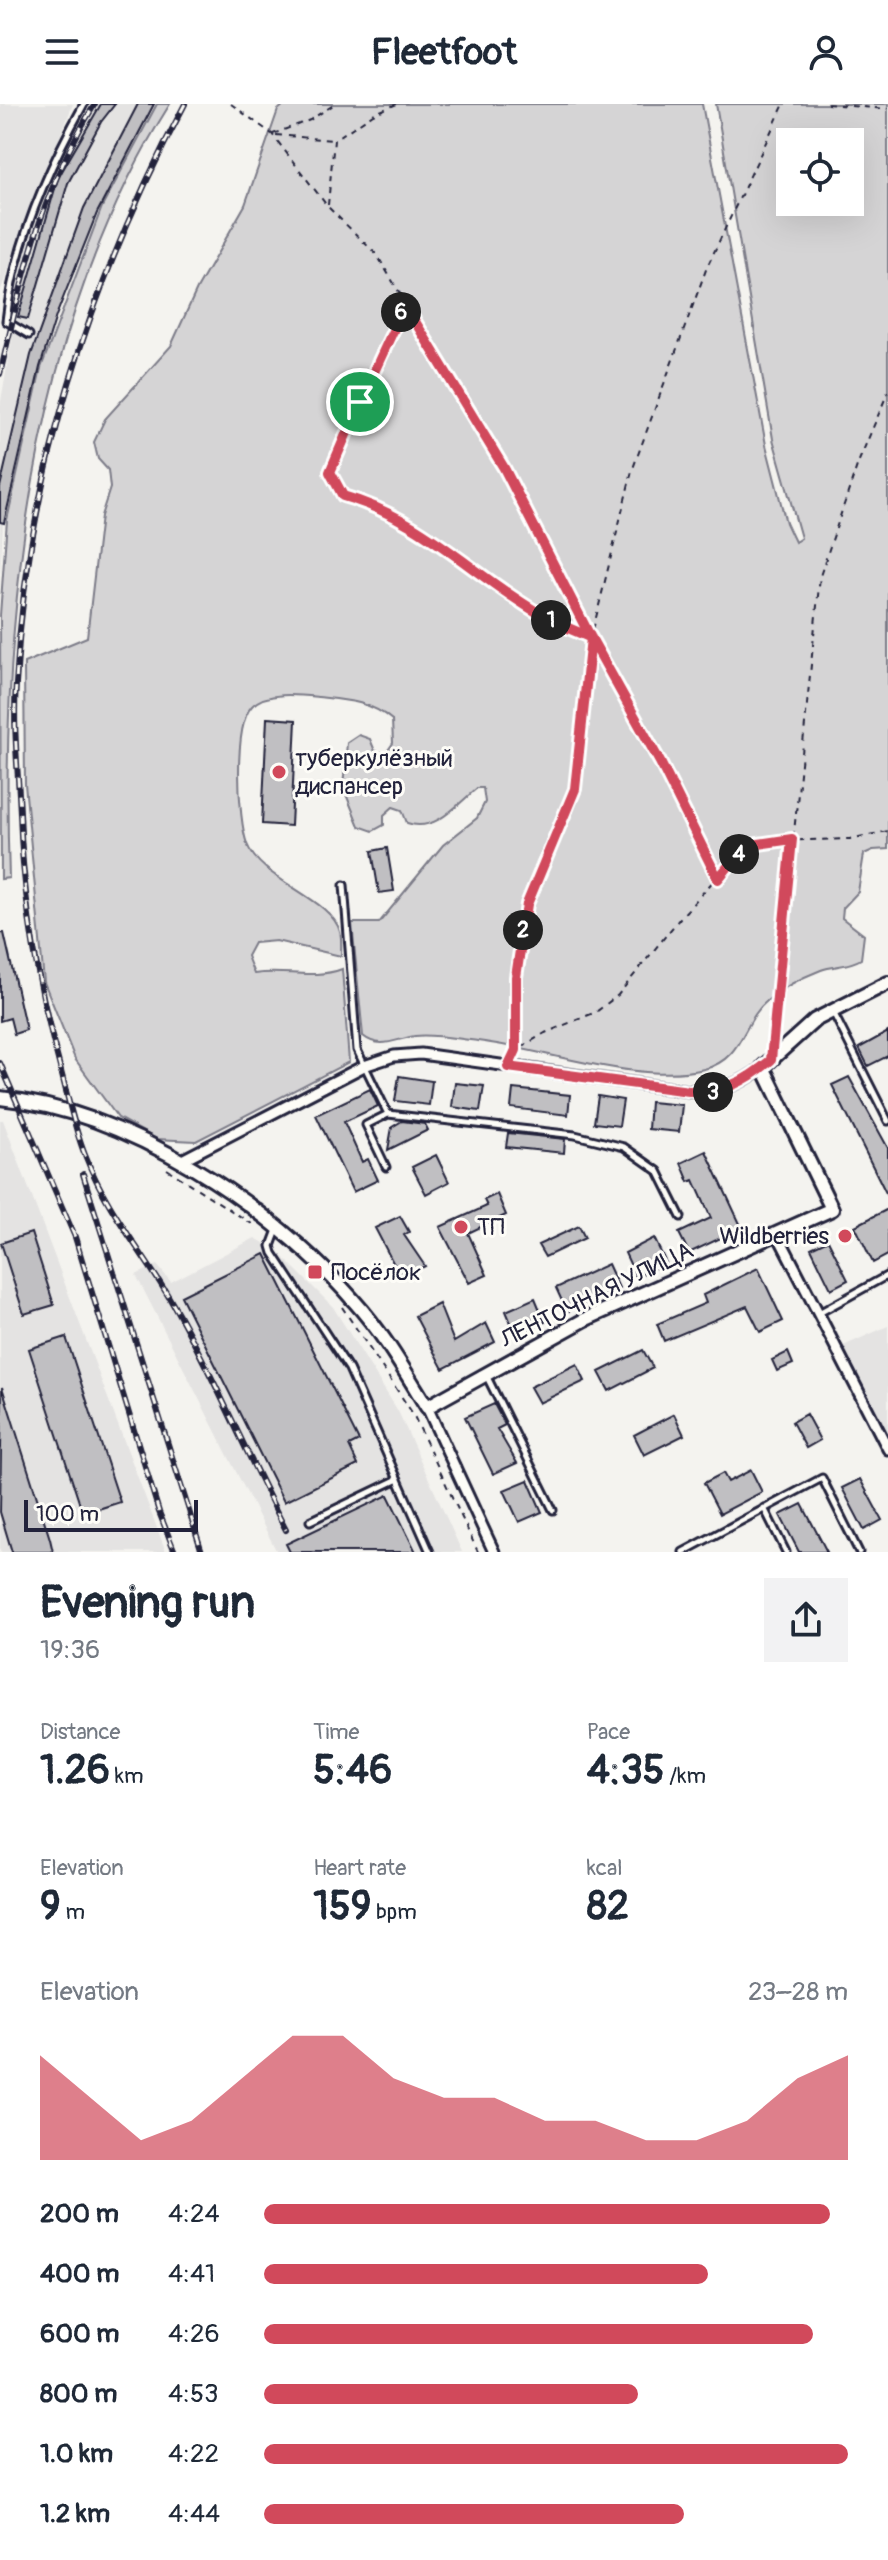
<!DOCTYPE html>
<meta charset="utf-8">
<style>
:root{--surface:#fff;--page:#f2f2f3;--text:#1f2937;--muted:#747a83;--accent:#d1495b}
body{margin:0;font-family:Pangolin,sans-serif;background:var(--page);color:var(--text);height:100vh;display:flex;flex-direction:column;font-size:30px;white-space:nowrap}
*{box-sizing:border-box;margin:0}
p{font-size:26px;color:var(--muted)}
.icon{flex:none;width:44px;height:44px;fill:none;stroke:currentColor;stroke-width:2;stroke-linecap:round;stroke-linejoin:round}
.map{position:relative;height:1448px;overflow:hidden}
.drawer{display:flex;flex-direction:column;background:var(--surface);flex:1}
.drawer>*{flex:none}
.fabs{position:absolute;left:776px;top:24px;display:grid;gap:16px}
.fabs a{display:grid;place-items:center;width:88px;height:88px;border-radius:0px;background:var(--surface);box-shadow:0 8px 32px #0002;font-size:40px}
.scale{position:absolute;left:24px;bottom:20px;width:174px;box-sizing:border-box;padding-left:8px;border:4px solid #22223b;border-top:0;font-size:22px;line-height:28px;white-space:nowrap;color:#22223b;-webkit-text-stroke:6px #fdfcf7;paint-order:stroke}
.pin{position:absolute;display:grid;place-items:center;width:68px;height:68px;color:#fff;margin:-34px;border:4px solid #fff;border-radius:50%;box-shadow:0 2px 8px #0007}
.km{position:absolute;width:40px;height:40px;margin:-20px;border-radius:50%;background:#222;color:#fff;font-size:22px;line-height:40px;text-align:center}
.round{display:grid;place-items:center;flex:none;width:84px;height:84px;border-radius:0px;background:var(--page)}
.overview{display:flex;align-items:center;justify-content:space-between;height:136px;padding:0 40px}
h1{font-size:44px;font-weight:800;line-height:60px}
.figures{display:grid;grid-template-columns:repeat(3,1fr);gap:12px;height:136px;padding:8px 40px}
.figures div{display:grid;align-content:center}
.figures b{font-size:40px;font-weight:800}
.figures small{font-size:22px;font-weight:400}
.figures p{font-size:22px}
.chart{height:224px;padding:16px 40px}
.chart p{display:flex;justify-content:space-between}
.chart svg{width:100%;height:144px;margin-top:8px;fill:var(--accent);opacity:.7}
ul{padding:0 40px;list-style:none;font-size:26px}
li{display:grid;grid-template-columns:128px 96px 1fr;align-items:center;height:60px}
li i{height:20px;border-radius:10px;background:var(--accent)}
header{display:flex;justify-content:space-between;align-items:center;height:104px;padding:0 40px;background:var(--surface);font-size:36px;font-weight:800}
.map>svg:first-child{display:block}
</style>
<header><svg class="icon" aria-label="menu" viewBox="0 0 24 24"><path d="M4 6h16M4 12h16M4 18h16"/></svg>Fleetfoot<svg class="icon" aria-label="person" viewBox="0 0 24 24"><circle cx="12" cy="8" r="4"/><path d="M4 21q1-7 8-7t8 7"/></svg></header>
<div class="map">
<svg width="888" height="1448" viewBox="0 0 888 1448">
<rect width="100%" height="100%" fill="#f4f3ef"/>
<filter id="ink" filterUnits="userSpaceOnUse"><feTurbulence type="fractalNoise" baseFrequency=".0125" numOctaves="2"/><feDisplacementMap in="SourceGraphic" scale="16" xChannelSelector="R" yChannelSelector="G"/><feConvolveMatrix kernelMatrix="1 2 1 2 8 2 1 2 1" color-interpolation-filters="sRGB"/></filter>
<g filter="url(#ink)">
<!-- built -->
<path fill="#e4e3e2" d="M0,0H73L0,188Z
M101,0H154L97,109L56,212L40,263L3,418L0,475V302L14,224L58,74Z
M0,1016H3L166,1448H0Z
M255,1134L275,1145L333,1203L398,1307L462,1448H277L136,1171L157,1161L171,1178Z
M888,1222V1330L841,1243Z"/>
<!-- green -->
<path fill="#d5d4d5" stroke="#7c7b88" stroke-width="2" fill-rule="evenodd" d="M157,0H170C29,225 0,515 9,774L1,775L0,511L7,416L41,264L102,103Z
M285,0H702L766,341L786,419L795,438L801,434L773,335L716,0H888V745L873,746L864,750L858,788L843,804L842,814L864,831L861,855C848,863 834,861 821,866C803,873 782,884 768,896C742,917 744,955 704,965C636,981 539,943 470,936C453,934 432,930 415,932C396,935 380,946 363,932L352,819H379L443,741L477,714L485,698L483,684H477C457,701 435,729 407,719L402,706L393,703L384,711V721L373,727L359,722L343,683L347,639L359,631L370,635L375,647L386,649L393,639L392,616C370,597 346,596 318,593C299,591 267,587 252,602C233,622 238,715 247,740C261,777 332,794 340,828C342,835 341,845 341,852L276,837L254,839L247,852L254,870C284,865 312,876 342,865L349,958L196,1037L156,1035L118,1014L75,955L44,878L25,680L24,559L87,533L101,412L110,384L108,366L98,355L94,338L105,315L171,242L197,185L245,101L278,6ZM790,38H850V98H790Z"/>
<!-- building -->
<path fill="#c0bfc2" stroke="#22223b" stroke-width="2" d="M101,0H115L101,18L68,79L28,215L18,213L58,74Z
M138,0H154L97,109L56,212L40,263L4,419L0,418V383L31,251L84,104Z
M267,614L296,616L291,722L262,720Z
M387,744L394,787L379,789L372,747Z
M0,829H4L26,926L14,930L10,914L0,917Z
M888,928V952L868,962L859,944Z
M399,972L432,977L429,1001L395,997Z
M849,973L888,1044V1093L832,981Z
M455,979L484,982L480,1007L452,1003Z
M370,985L378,1002L344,1018L362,1058L368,1055L378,1076L353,1088L316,1011Z
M513,985L570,991L568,1011L511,1004Z
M598,992L623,996L619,1022L594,1019Z
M650,998L682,1001L679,1028L648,1025Z
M402,1017L425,1020L428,1026L388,1046L392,1023Z
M508,1029L565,1035L564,1049L506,1043Z
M706,1047L742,1124L689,1149L679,1129L711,1114L694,1076L689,1078L681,1059Z
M436,1051L449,1078L426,1090L412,1063Z
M497,1090L506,1111L468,1129L487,1171L469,1179L440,1123L487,1102L484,1096Z
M888,1105V1151L873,1159L855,1122Z
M400,1112L409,1128L404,1131L425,1162L401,1174L375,1124Z
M579,1122L585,1134L545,1153L538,1141Z
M31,1129L54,1201L24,1210L1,1139Z
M654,1134L666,1159L636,1173L625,1149Z
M828,1136L848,1176L831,1185L811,1144Z
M265,1150L359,1337L349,1342L358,1361L284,1398L181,1192Z
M608,1160L619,1184L567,1208L556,1184Z
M758,1164L783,1217L760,1228L747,1202L664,1237L657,1220L706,1199L703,1191Z
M535,1194L545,1218L516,1231L506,1207Z
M439,1200L454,1238L486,1219L495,1238L443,1265L415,1212Z
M66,1233L120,1398L83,1410L29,1245Z
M643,1246L653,1264L609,1287L599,1268Z
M788,1248L793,1260L777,1267L772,1256Z
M577,1260L585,1277L539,1299L530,1283Z
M2,1283L50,1435L53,1448H12L0,1408Z
M494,1300L505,1321L497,1325L517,1359L493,1370L465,1313Z
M674,1310L684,1331L644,1351L634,1331Z
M806,1310L820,1336L806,1344L792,1318Z
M751,1366L762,1388L720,1410L704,1379L723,1369L728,1378Z
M860,1375L882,1416L864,1426L842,1384Z
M528,1376L542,1408L519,1418L504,1386Z
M388,1391L416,1448H290L286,1440Z
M802,1400L827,1448H799L780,1411Z"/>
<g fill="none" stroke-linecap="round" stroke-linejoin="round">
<!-- lane casing -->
<g stroke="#22223b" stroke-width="11">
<path id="lane" d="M29,231L6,217C14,141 47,66 84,0
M344,781L357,946L388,1010L366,1021L386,1063
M834,910L888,1017
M388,1010L575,1031L624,1043L658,1067L681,1113
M277,1126L271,1142L273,1149L349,1265L430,1448
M819,1209L888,1171
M486,1271L553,1406
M764,1404L786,1448
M310,1417L398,1375
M683,1448L822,1374L859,1448"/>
</g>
<!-- street casing -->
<g stroke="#22223b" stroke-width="15">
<path id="street" d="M182,1056L364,962L394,952L421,950L689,987C720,988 738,982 763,963
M777,1129L888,1345
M427,1303L494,1448"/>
</g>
<!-- secondary casing -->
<g stroke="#22223b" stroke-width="18">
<path id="secondary" d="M0,994C128,1007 271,1101 354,1197C383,1229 404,1266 427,1303L586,1215L832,1105L763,963L815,916L888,879"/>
</g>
<!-- path -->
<path stroke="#22223b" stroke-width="2" stroke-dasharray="6 6" stroke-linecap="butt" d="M231,0L272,30L328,103L377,151L504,364L591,534L660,658L718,775
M827,0L888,5
M273,30L310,16L335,0
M276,31L333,36
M328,101L334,36L373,10L397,0
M404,203L330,368L343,392C420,414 472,469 539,510C555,519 573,526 590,533
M773,936L820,472L858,359L888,288
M516,946V873L527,800L575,685L591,534L632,367L707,163L784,0
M513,951L516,946L545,929L596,908L618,891L680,814L745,742L767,737L850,735L888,727
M167,1065L252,1120
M342,1203L413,1310L478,1448"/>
<!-- lane -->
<use href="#lane" stroke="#fdfcf7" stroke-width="5"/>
<!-- street -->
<use href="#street" stroke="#fdfcf7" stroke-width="9"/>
<!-- secondary -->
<use href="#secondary" stroke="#fdfcf7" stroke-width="12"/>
<!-- rail casing -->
<g stroke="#22223b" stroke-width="6">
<path id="rail" d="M185,0C90,179 26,376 16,580C13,623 18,665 20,709C23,799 38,884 62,971C69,998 75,1026 85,1051C106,1105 141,1146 170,1195C213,1269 246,1350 286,1426
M0,270C24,170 39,90 95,0
M0,959L75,1133L159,1408L175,1448
M83,1070L202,1448"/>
</g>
<!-- rail -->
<use href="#rail" stroke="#fdfcf7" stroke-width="3" stroke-dasharray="9" stroke-linecap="butt"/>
</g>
</g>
<g fill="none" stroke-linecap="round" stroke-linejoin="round" filter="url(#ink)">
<!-- route casing -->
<g stroke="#fff" stroke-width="16">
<path id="route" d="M360,298L330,368L343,392C422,414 471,470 540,510C556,520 574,526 591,534L575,685L527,800L516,873V946L508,963L689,987C725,988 744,979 771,956L792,735L745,742L718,775L660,658L591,534L504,364L405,201L360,298"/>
</g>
<!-- route -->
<use href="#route" stroke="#d1495b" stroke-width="10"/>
</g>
<!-- markers -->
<g fill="#d1495b" stroke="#fdfcf7" stroke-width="3">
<circle cx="279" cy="668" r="8"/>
<circle cx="461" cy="1123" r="8"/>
<circle cx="845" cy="1132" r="8"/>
<rect x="307" y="1160" width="16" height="16" rx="4"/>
</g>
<g text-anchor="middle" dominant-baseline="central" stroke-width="6" stroke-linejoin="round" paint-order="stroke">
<!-- poi labels -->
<g font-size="24" fill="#22223b" stroke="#fdfcf7" text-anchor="start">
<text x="295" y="654">туберкулёзный<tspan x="295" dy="28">диспансер</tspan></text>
<text x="477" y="1123">ТП</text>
<text x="829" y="1132" text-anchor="end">Wildberries</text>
<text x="331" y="1168">Посёлок</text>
</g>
<!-- street labels -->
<g font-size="24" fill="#22223b" stroke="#fdfcf7">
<text transform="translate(597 1191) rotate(-26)">ЛЕНТОЧНАЯ УЛИЦА</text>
</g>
</g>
</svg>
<div class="fabs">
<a><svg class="icon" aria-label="locate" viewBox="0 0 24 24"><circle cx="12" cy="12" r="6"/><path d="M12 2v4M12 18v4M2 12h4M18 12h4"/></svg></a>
</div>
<div class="scale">100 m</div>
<div class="pin" style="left:360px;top:298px;background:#1e9e55"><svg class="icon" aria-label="arrive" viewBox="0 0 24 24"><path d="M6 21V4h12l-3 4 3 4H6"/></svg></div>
<b class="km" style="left:551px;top:516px">1</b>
<b class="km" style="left:523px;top:826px">2</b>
<b class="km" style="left:713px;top:988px">3</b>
<b class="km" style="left:739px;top:750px">4</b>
<b class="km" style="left:401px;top:208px">6</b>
</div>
<section class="drawer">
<div class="overview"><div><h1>Evening run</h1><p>19:36</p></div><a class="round"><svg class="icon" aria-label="share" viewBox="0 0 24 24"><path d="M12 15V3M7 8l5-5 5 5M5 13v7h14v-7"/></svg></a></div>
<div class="figures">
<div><p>Distance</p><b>1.26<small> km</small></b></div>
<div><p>Time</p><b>5:46</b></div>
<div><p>Pace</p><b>4:35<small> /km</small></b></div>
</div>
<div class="figures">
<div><p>Elevation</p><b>9<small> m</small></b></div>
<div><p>Heart rate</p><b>159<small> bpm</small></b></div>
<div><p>kcal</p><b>82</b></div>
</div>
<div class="chart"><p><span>Elevation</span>23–28 m</p>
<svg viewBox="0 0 160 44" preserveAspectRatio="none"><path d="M0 44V12L10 25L20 38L30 32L40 19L50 6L60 6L70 19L80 25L90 25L100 32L110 32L120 38L130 38L140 32L150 19L160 12V44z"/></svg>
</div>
<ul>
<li><b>200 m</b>4:24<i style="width:97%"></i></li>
<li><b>400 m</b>4:41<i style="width:76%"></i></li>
<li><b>600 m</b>4:26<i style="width:94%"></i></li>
<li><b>800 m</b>4:53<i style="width:64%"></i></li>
<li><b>1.0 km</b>4:22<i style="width:100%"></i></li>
<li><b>1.2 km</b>4:44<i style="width:72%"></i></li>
</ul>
</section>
